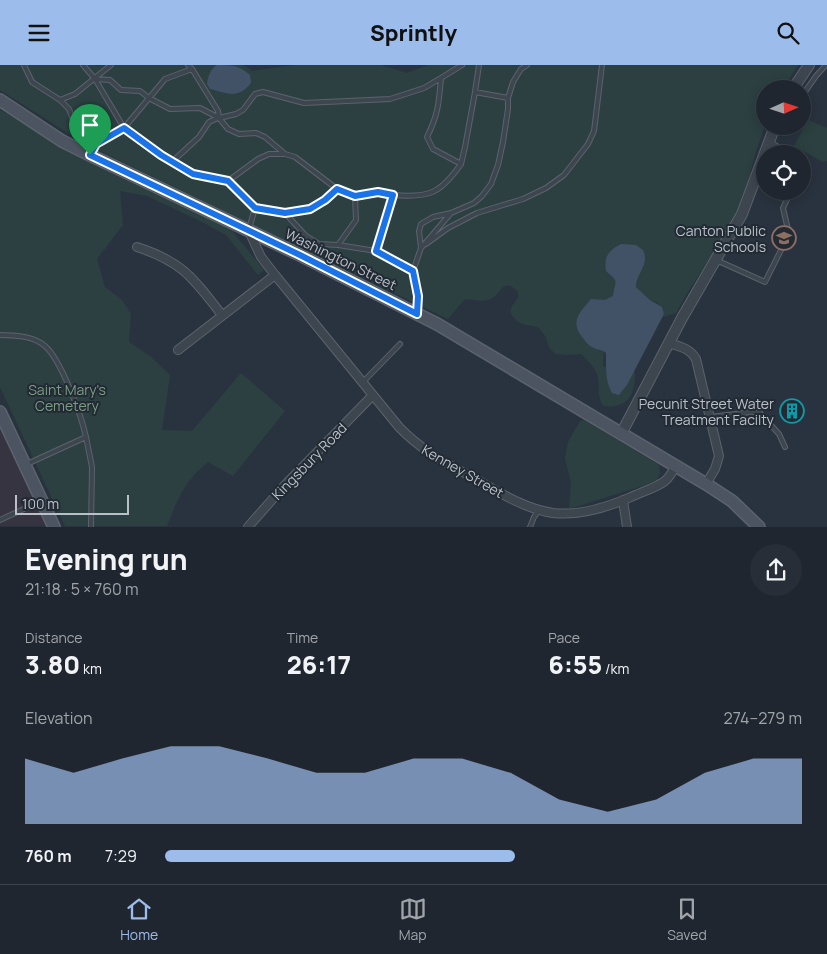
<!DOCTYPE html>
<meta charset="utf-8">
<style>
:root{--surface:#1f262f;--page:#272e37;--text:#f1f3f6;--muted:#a1a5aa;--line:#3c434b;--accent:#9cbcec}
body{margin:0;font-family:Manrope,sans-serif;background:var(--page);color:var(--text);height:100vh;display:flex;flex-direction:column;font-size:19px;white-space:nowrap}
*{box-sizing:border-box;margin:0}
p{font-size:16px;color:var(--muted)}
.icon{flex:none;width:28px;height:28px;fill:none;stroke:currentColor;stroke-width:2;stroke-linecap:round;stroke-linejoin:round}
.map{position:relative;height:462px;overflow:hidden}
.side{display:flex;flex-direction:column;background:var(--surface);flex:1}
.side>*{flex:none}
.needle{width:32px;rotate:87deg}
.buttons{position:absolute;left:756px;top:15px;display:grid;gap:10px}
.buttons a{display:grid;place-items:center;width:55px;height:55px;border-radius:50%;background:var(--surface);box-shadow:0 2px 12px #0003,0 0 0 1px var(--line);font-size:25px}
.scale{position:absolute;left:15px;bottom:12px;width:114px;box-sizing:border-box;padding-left:5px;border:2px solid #bac0c9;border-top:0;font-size:14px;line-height:18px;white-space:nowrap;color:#bac0c9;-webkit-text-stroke:4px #222a34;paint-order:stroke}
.pin{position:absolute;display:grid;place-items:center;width:42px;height:42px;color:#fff;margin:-51px -21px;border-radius:50% 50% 50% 0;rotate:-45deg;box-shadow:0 0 5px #0007}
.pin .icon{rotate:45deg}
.round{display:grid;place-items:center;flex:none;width:52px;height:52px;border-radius:26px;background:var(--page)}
.overview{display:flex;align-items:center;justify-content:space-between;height:85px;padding:0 25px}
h1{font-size:28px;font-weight:800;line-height:38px}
.metrics{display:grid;grid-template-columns:repeat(3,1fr);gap:8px;height:85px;padding:5px 25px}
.metrics div{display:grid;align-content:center}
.metrics b{font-size:25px;font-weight:800}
.metrics small{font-size:14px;font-weight:400}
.metrics p{font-size:14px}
.chart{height:140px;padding:10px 25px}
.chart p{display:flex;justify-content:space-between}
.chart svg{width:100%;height:90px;margin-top:5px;fill:var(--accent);opacity:.7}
ul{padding:0 25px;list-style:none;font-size:16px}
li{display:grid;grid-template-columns:80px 60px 1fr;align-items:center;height:38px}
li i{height:12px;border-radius:6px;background:var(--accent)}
header{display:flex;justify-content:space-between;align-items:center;height:65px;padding:0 25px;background:var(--accent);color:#111;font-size:22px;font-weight:800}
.tab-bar{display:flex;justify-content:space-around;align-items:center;height:70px;border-top:1px solid var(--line);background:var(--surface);font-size:14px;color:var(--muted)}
.tab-bar a{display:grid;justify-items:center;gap:2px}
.tab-bar .current{color:var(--accent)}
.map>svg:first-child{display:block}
</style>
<header><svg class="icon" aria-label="menu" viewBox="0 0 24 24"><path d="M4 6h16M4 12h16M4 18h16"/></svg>Sprintly<svg class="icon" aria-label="search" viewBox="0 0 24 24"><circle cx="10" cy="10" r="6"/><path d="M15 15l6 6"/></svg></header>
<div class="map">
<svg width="827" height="462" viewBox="0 0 827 462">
<rect width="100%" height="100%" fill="#29333f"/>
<!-- medical -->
<path fill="#363441" d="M0,361L21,405L47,461H0Z"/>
<!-- green -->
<path fill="#2c4041" d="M0,0H96L98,2L99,0H243L253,6L295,0H381L407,8L428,0H798L783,24H765V61L756,86L744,132L722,175L687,228L676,248L663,252L664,249L658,238L650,235L636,222L638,212L604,287L603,301L613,304L631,302L635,308C635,331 627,344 603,341C596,328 601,322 597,309C594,301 587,295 581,289L566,290L555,289L549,282L546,272L538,262C524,259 518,261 510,247L512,241L519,231L517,225L509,220C502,221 501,225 496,230C488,239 476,235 465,234L448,254L112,92L79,75L0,25Z
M0,45L121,113L217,157L233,167L264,205L258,210L227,171L206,159L147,131L120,126L123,160L97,194L105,222L122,235L131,249L129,277L150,291L170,310L162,365L192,366L241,308L285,346L233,411L208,397C184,417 178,433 167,461H65L0,322Z
M808,55L827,63V96L823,97L794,81Z
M584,355L659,400L660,408L657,415L642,421L569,444L571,417L565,393L568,377L580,356Z"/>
<!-- water -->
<path fill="#415166" d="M217,0C231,0 239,0 250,10L251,18C238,35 227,28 210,24L207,19C208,12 210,4 217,0Z
M621,179L636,180L643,185C650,200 636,208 636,222L650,235L662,242L664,249L627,320L619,330L612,328C605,316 606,302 606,288C602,284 596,285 592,282C588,280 585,276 583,273C569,257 580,247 591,234L605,235L613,231C616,213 619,218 606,206C604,191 608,186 621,179Z"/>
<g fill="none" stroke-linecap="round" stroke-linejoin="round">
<!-- service casing -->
<g stroke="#5b636c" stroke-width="6">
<path id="service" d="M24,0L32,17L60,35
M83,0L95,14
M111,0L75,29L60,35L69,44L77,66L82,72L96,79L124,63L173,96L199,72L209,57L218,53
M188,0L192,4L165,14L124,63L95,14L110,15L121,25L140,26L149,33L170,44L200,43L219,53L218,46L192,4
M441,13L462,0
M475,27L479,0
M802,31L816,11L826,0
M775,61L784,63L789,61
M770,77L790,89
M173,96L193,109L228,116
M802,96L805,98L802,104
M461,99L465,82L475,27L508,33
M337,124L355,131
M255,143L285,148
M249,164L255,143L228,116L258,94L269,89H285
M426,179L448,163L477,148L523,134L546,123L564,110L588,79L594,66L602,0
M338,180L356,155L355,131L378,127L393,130
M421,183L419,166L421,159L433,152L451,148
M376,186L393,130C429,133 440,129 461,99L433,84L427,72C438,50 439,38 441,13L424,23L390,34L304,38L263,27L255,29L243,45L236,49L219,53L228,64L239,69L256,68L265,72L285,89L295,92L337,124C317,142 311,143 285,148L306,171L319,179L338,180L376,186L413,206
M716,195L765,217L789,169L783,143L791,126
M417,247L418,231L413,206L421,183L451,148L474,138L482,131L491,119L498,100L503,77L508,44V33L513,17L521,4L527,0
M0,270C15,271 32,270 45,281C61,295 81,349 86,372
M362,318L400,279
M711,352L751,347L760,348L779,369L785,382
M27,399L86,372L92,402L91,462
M0,455L41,436
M530,462L534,452L539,445"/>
</g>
<!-- minor casing -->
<g stroke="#5b636c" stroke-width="10">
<path id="minor" d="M249,166L261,192L275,210L399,362C422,386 446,398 474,413C498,427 525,444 553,448C579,451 608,442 631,432C641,427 656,423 665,416C670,412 673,406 676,400
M137,182C183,197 193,213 222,250
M669,278C680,282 690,283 696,294L719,391L715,404L706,419
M178,285L275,210
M623,435L627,462
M248,462L285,420L372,331"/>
</g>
<!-- tertiary casing -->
<g stroke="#5b636c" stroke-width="12">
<path id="tertiary" d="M793,24L809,0
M621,369L682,253L742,149L775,61"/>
</g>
<!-- secondary casing -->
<g stroke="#5b636c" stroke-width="14">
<path id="secondary" d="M0,35L62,76L90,90L300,190L437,259L706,419L732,436L759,462
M0,347L54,462"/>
</g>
<!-- service -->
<use href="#service" stroke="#3d454f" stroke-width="4"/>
<!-- minor -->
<use href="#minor" stroke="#3d454f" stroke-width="8"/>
<!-- tertiary -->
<use href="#tertiary" stroke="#3d454f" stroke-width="10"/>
<!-- secondary -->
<use href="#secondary" stroke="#4c5461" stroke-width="11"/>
</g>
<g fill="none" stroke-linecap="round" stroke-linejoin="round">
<!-- route casing -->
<g stroke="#fff" stroke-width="10">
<path id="route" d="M124,63L161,90L193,109L228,116L255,143L285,148L310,144L325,135L337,124L355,131L378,127L393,130L376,186L413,206L418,231L417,249L300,190L90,90L96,79Z"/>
</g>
<!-- route -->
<use href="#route" stroke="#1a73e8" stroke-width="6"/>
</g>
<!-- icons -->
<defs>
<g id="school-ring" transform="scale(1.25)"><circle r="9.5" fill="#222a34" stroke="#8d6e63" stroke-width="1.5"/><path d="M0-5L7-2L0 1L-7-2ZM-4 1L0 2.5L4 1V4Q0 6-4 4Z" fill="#8d6e63"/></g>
<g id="building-ring" transform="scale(1.25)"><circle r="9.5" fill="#222a34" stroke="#0f9aa8" stroke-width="1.5"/><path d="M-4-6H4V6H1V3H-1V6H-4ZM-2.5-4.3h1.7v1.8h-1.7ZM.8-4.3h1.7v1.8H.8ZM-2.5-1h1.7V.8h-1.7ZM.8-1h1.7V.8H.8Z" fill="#0f9aa8"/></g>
</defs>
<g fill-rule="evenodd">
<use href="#school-ring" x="784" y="173"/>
<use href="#building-ring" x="792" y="346"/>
</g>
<g text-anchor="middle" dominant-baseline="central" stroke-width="4" stroke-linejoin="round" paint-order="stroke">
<!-- poi labels -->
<g font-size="14" fill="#bac0c9" stroke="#222a34" text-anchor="end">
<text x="766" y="165">Canton Public<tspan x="766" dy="16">Schools</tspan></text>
<text x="774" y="338">Pecunit Street Water<tspan x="774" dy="16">Treatment Facilty</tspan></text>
</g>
<!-- street labels -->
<g font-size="14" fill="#bac0c9" stroke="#222a34">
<text transform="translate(341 194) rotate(26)">Washington Street</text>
<text transform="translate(309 396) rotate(-46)">Kingsbury Road</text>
<text transform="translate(463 406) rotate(30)">Kenney Street</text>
</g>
<!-- park labels -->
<g font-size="14" fill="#7b9c83" stroke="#222a34">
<text x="67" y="324">Saint Mary's<tspan x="67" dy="16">Cemetery</tspan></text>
</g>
</g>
</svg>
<div class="buttons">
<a><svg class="needle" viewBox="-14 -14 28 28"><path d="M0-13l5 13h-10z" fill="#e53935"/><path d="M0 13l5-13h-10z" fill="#a1a5aa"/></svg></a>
<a><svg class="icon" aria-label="locate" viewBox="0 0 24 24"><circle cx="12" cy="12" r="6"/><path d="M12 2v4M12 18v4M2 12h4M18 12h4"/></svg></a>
</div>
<div class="scale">100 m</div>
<div class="pin" style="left:90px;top:90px;background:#1e9e55"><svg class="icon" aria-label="arrive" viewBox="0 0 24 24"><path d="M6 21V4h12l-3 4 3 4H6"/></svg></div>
</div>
<section class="side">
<div class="overview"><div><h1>Evening run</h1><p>21:18 · 5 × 760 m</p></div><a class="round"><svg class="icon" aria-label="share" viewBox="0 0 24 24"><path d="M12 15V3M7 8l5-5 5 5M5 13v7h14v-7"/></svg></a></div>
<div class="metrics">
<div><p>Distance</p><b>3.80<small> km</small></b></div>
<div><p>Time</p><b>26:17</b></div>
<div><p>Pace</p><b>6:55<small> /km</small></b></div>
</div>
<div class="chart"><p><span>Elevation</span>274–279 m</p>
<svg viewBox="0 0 160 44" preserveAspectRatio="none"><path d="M0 44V12L10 19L20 12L30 6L40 6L50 12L60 19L70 19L80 12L90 12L100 19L110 32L120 38L130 32L140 19L150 12L160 12V44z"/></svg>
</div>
<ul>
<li><b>760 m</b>7:29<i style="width:55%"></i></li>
</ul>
</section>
<nav class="tab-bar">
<a class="current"><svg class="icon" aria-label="home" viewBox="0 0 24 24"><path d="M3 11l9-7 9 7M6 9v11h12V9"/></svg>Home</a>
<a><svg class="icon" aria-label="map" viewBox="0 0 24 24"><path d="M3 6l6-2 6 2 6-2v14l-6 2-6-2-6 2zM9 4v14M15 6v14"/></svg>Map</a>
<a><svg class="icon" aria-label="saved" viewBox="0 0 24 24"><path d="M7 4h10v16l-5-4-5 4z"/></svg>Saved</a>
</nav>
